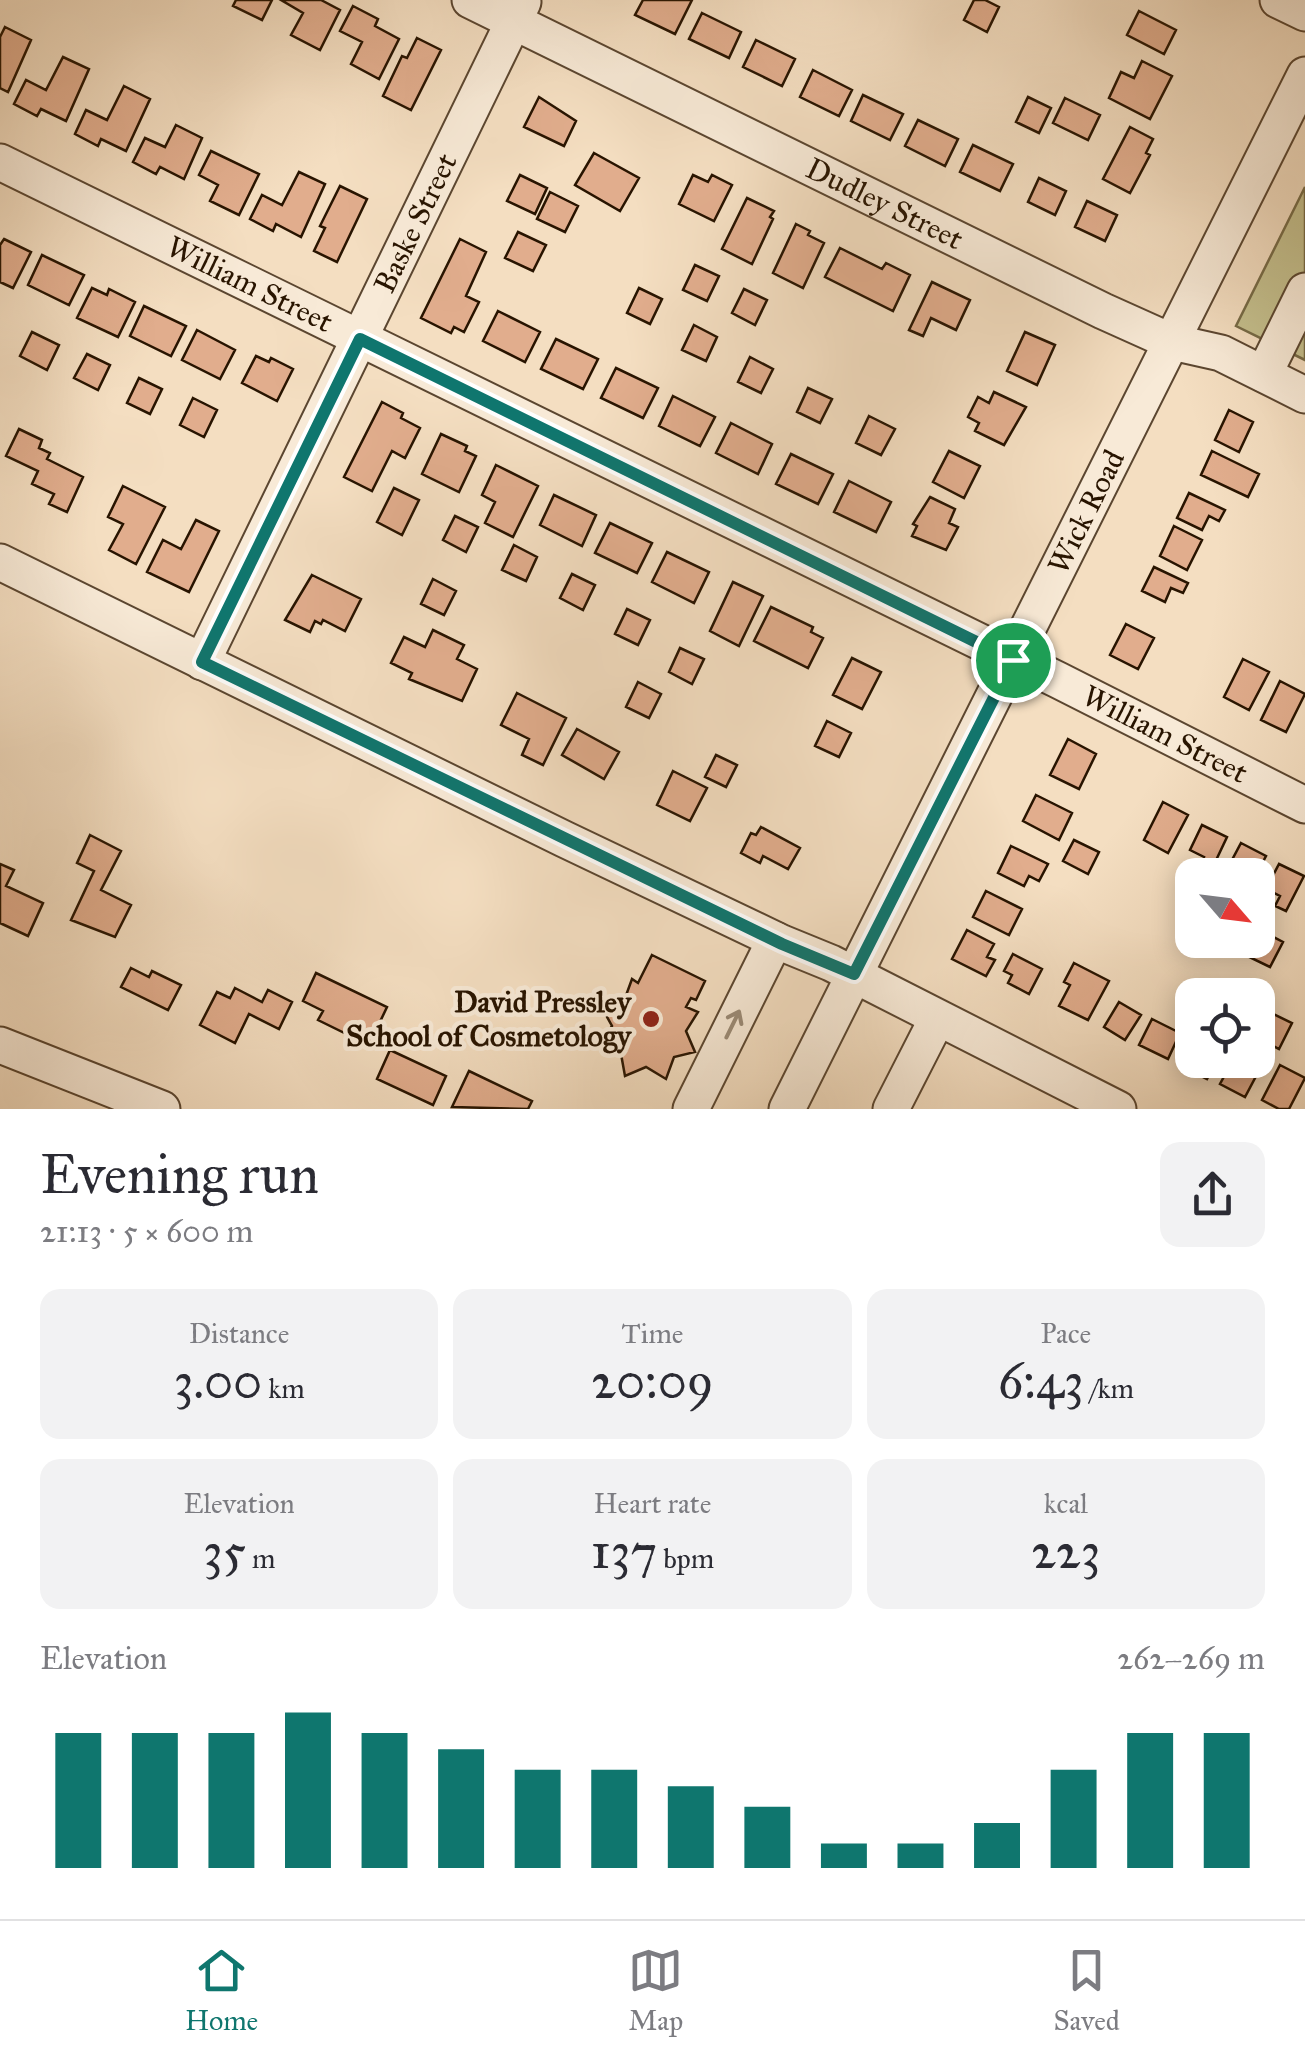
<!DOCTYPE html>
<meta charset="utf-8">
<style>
:root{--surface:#fff;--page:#f2f2f3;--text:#2b2b33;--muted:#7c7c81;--line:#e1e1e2;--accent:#0f766e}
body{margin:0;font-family:"IM FELL Great Primer",serif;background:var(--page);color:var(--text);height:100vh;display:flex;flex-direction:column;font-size:38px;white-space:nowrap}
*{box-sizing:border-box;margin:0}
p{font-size:32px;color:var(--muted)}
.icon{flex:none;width:55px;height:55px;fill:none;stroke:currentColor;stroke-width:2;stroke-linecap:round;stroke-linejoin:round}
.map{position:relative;height:1109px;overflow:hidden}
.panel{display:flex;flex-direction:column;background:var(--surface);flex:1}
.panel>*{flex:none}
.needle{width:65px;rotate:118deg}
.buttons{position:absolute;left:1175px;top:858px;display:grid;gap:20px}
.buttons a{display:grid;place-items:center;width:100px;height:100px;border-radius:20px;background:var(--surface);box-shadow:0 5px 25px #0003;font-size:50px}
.pin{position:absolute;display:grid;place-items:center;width:85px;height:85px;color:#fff;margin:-42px;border:5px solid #fff;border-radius:50%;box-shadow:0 2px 10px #0007}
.round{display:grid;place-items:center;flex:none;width:105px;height:105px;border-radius:20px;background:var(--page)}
.summary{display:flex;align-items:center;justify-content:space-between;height:170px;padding:0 40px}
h1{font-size:55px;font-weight:600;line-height:75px}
.metrics{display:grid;grid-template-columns:repeat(3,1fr);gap:15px;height:170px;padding:10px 40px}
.metrics div{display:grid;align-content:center;border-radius:20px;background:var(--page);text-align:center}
.metrics b{font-size:50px;font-weight:600}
.metrics small{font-size:28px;font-weight:400}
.metrics p{font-size:28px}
.chart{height:280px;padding:20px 40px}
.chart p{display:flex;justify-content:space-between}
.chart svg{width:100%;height:180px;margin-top:10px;stroke:var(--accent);stroke-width:6}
.dock{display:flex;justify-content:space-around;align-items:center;height:140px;border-top:2px solid var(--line);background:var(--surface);font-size:28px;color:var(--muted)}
.dock a{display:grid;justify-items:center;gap:5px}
.dock .selected{color:var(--accent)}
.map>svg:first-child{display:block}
</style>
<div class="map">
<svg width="1305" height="1109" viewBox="0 0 1305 1109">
<rect width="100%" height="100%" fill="#f4dec1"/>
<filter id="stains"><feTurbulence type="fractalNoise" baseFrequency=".002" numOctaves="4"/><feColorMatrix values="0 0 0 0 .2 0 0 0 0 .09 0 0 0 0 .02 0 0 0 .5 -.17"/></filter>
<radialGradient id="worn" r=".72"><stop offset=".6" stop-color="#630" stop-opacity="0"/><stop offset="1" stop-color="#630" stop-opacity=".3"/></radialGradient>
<!-- green -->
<path fill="#c4bf8d" stroke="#766a46" stroke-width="2.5" d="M1305,187V360L1236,326Z"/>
<!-- building -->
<path fill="#e1ad8d" stroke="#281400" stroke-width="2.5" d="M236,0H272L262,20L233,6Z
M281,0H321L340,10L320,50L291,35L303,13Z
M643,0H692L675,34L635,15Z
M974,0H985L999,7L987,32L964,20Z
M353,6L378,19L375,26L399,39L379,79L351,64L362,42L340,31Z
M1139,11L1176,30L1164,54L1127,35Z
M702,13L741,32L729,58L689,39Z
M5,27L31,40L8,92L0,88V37Z
M417,38L441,50L411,110L383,96L402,56L407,58Z
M756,40L795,59L782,86L743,67Z
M63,57L89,69L66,121L41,109L37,116L14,104L26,80L46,90Z
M1142,61L1172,76L1150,119L1109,98L1121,72L1134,78Z
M813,70L852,90L839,116L800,97Z
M124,86L150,99L126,151L101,139L98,146L75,134L86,110L107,120Z
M863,95L903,114L890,140L851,121Z
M539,97L576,121L564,146L524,127Z
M1028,97L1051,108L1039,133L1016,122Z
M1065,98L1100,115L1088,140L1053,123Z
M918,120L958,139L945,166L905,146Z
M176,125L202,138L184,179L160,167L156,174L133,162L145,138L165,147Z
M1130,127L1153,139L1146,153L1150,155L1130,193L1103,179Z
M973,145L1013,164L1000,191L960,172Z
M211,151L259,174L239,215L210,201L218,185L199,175Z
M594,153L639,178L620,211L575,185Z
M299,172L325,184L301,237L276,224L273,231L250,219L262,195L282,205Z
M520,175L547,188L535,214L507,201Z
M693,175L708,182L712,175L732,185L714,221L679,204Z
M1039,178L1066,191L1055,215L1028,202Z
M340,186L367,199L337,262L314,251L325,228L320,226Z
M550,192L578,206L565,232L537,219Z
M747,198L774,211L770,217L773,219L752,264L722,249Z
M1087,201L1117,215L1105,241L1075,227Z
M796,224L810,231L808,235L824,243L803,288L773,273Z
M518,232L546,245L533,271L505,258Z
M4,239L31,252L13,288L0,282V245Z
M460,239L486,252L466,296L479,302L464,332L454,327L451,333L421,318Z
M840,248L882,269L886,263L910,275L893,311L825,277Z
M42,255L84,275L69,305L28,285Z
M695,265L719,276L707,301L683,290Z
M932,282L970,300L956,330L931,318L923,336L909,330Z
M92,288L107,295L109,289L135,302L118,337L77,318Z
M639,288L662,299L650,324L627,313Z
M744,289L767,300L755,325L732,313Z
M144,306L186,326L171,356L130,336Z
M498,311L540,332L525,362L483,341Z
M694,325L717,337L706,361L682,350Z
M197,330L235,350L220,379L182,360Z
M32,332L59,345L47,370L20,356Z
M1025,332L1055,345L1037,385L1007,371Z
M556,339L598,359L583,389L541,369Z
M87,354L110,365L98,390L74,378Z
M256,356L269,362L271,358L293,369L277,401L242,383Z
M750,357L773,369L761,393L738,382Z
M616,368L658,388L643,418L601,398Z
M139,378L162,389L150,414L127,403Z
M808,388L832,399L820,423L797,412Z
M994,392L1026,407L1004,445L975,431L979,423L968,417L978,397L989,403Z
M673,396L715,417L700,446L659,426Z
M193,398L217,410L204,437L180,425Z
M382,402L403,413L401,418L420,428L405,458L392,451L372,491L344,477Z
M1229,410L1253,422L1239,452L1215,440Z
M869,416L895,429L881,455L856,443Z
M731,423L772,444L758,474L716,453Z
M19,429L42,440L39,448L50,453L47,459L83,477L67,512L49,504L54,494L32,484L38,471L6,456Z
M441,434L467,446L465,451L476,456L459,492L422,474Z
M949,451L980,466L964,498L933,482Z
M1212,451L1259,474L1248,497L1201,475Z
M791,454L833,474L818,504L776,484Z
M496,465L538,486L513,537L485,523L495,502L482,495Z
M849,481L891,502L876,532L834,512Z
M123,486L165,507L136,564L109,550L123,524L108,517Z
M394,488L419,500L402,535L377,522Z
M1189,493L1225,510L1219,521L1209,516L1202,530L1177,518Z
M554,495L596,515L582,546L540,525Z
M930,497L955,509L949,523L958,527L946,550L912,536L917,526L913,524Z
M455,516L478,527L466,552L443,540Z
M196,520L219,531L189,592L147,572L163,540L181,549Z
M610,523L652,543L637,573L595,553Z
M1174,526L1202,540L1187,570L1160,556Z
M514,545L537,557L526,581L502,570Z
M667,552L709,572L694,603L652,582Z
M1154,567L1188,583L1183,593L1171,588L1165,602L1142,591Z
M572,574L595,585L583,610L560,598Z
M312,575L361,599L345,631L323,620L321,624L315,621L310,632L285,620Z
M433,579L456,591L444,615L421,604Z
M733,582L763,596L739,646L710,631Z
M771,607L813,627L811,632L823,638L808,668L754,641Z
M627,609L650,620L638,645L615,634Z
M1126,624L1154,638L1138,669L1110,655Z
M433,630L464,645L457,659L477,669L462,701L409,679L412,673L391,663L404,637L425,647Z
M680,648L704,659L692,684L669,672Z
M852,658L881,672L862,709L833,695Z
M1243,659L1269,672L1249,710L1224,697Z
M1280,681L1305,694L1286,732L1261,720Z
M638,682L661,694L649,718L626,707Z
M517,693L566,718L543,765L522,755L529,739L501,725Z
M827,721L851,733L839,757L815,746Z
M577,729L619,752L604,779L562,755Z
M1068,739L1096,754L1079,789L1050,775Z
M716,755L737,765L726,787L705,777Z
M673,771L707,788L690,821L657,805Z
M1036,795L1072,813L1059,840L1023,821Z
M1163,802L1188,815L1168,853L1144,840Z
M1202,825L1227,837L1210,873L1199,867L1204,857L1190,850Z
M761,827L800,848L788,869L763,856L760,863L741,853L751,833L756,835Z
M90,835L121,851L101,890L131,905L115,937L71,920L94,871L77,863Z
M1074,840L1099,852L1088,874L1063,861Z
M1241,843L1266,856L1256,875H1224Z
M1011,846L1048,864L1039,881L1029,876L1024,886L998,873Z
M0,864L14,870L6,886L43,903L28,936L0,923Z
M1279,864L1304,876L1286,911L1275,906L1280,896L1266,889Z
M986,891L1022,909L1009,935L973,917Z
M1258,929L1283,942L1270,967L1245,955L1253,940H1258Z
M967,930L994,944L987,957L995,960L986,976L952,959Z
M1013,954L1042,969L1029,994L1008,983L1012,975L1004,971Z
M652,955L705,981L696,1000L691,998L686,1007L698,1012L686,1031L695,1052L674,1057L666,1079L646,1067L625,1076L621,1054L599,1045L612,1026L601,1006L624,1001L632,979L638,983Z
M1074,963L1109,981L1088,1020L1059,1006L1070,985L1064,982Z
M131,968L149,977L152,971L181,985L168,1010L121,987Z
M316,973L387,1007L369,1045L318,1020L323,1011L303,1001Z
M235,988L262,1002L268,990L292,1002L279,1029L249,1014L235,1043L200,1025L217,992L230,998Z
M1119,1002L1141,1015L1125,1040L1104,1027Z
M1267,1011L1292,1023L1279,1049L1258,1038V1030Z
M1152,1019L1180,1033L1168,1059L1139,1045Z
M1192,1039V1060H1217L1207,1079L1179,1065Z
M390,1050L446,1076L433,1105L377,1079Z
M1258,1058L1264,1061L1245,1097L1220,1084L1233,1060Z
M1280,1065L1305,1078L1289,1109H1279L1262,1100Z
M469,1071L532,1101L528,1109L452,1107Z"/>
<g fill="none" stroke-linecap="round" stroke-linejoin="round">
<!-- minor casing -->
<g stroke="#5b4630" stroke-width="39">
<g id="minor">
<path id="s1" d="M470,0L1103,311L1172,342L1221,353L1305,395"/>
<path d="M1278,0L1305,13"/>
<path id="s2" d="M0,162L1058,680L1305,805"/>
<path d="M1264,374L1305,291"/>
<path d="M0,562L564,839L782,943L831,963L1118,1109"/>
<path id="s3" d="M202,662L523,2"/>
<path d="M0,1045L162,1109"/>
<path d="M691,1109L775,940"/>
<path id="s4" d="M787,1109L1305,75"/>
<path d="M891,1109L937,1019"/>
</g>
</g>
<!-- minor -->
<use href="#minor" stroke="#f8ead7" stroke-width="35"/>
</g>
<!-- one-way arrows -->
<defs><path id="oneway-shaft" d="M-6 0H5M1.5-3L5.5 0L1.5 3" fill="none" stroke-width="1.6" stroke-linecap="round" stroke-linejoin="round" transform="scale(2.5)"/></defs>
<use stroke="#9a8a76" href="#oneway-shaft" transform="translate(733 1024) rotate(-64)"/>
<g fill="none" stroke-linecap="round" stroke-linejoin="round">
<!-- route casing -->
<g stroke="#fff" stroke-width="20">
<path id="route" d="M360,339L1013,660L854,974L782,944L202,662Z"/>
</g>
<!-- route -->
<use href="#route" stroke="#0f766e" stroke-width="12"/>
</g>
<!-- markers -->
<circle fill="#8f2418" stroke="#f8ead7" stroke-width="4" cx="651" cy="1019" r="10"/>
<g text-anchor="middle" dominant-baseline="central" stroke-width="9" stroke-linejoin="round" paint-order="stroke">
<!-- street labels -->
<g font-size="30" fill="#281400" stroke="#f8ead7">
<text stroke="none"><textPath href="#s1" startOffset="462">Dudley Street</textPath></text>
<text stroke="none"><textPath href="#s3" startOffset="488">Baske Street</textPath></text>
<text stroke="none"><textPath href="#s2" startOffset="278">William Street</textPath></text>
<text stroke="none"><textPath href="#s4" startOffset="668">Wick Road</textPath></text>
<text stroke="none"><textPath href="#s2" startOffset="1298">William Street</textPath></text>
</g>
<!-- poi labels -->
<g font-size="30" font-weight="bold" fill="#281400" stroke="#f8ead7" text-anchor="end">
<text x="631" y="1002">David Pressley<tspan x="631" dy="34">School of Cosmetology</tspan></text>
</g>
</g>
<rect width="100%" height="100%" filter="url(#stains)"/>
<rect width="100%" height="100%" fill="url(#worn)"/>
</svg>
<div class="buttons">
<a><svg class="needle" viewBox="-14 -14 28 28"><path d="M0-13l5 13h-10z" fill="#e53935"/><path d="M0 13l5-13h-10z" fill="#7c7c81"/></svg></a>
<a><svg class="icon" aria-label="locate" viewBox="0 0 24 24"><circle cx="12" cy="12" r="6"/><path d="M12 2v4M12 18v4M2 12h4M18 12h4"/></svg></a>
</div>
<div class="pin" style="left:1013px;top:660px;background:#1e9e55"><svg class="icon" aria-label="arrive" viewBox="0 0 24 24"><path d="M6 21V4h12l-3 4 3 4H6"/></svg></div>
</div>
<section class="panel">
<div class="summary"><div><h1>Evening run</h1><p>21:13 · 5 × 600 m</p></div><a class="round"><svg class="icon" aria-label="share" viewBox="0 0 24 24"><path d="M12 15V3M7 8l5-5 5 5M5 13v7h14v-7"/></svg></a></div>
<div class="metrics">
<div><p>Distance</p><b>3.00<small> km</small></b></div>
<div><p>Time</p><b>20:09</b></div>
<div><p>Pace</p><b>6:43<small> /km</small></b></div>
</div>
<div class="metrics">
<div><p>Elevation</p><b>35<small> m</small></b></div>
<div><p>Heart rate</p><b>137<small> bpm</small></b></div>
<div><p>kcal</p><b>223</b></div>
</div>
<div class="chart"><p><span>Elevation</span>262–269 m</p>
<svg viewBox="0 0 160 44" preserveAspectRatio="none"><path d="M5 44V11M15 44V11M25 44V11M35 44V6M45 44V11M55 44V15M65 44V20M75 44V20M85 44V24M95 44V29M105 44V38M115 44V38M125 44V33M135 44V20M145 44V11M155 44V11"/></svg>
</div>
</section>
<nav class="dock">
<a class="selected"><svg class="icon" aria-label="home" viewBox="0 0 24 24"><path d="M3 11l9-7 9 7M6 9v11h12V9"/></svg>Home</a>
<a><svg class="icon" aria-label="map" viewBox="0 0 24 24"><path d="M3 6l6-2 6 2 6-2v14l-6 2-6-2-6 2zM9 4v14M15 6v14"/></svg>Map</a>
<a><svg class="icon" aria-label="saved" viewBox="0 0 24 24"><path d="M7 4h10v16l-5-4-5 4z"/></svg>Saved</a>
</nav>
